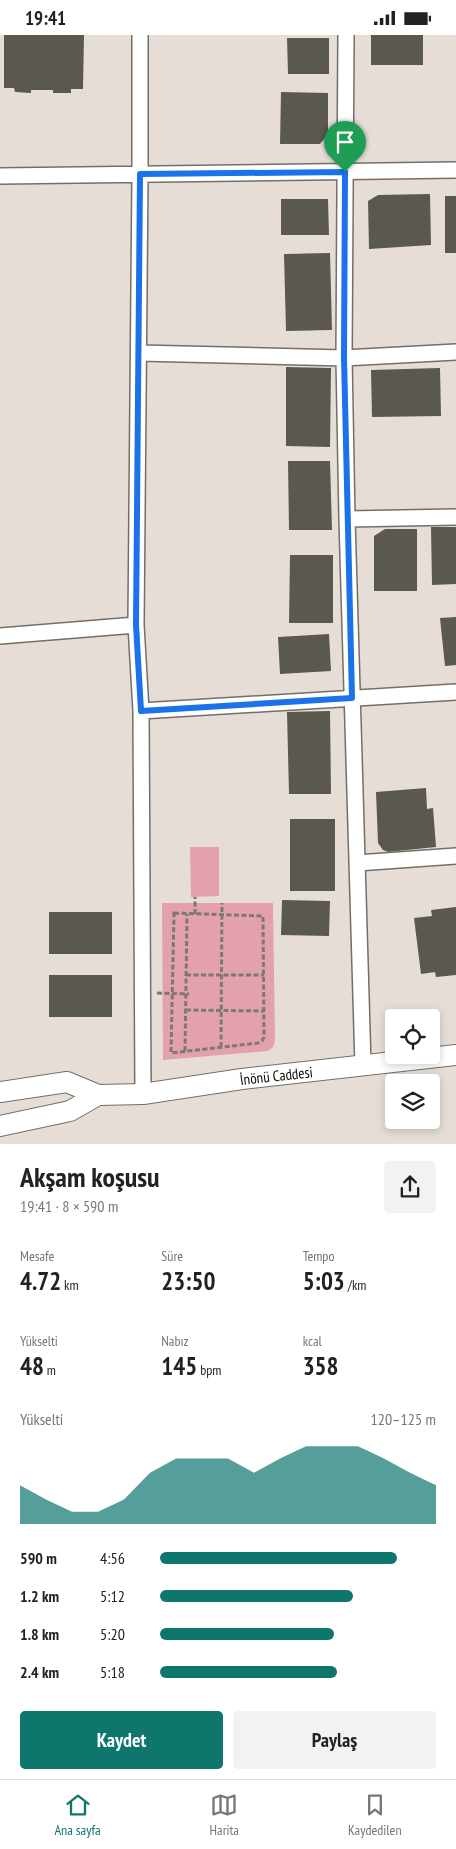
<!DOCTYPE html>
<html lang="tr">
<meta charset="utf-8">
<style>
:root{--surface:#fff;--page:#f2f2f2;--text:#222;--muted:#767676;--line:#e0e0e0;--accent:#0f766e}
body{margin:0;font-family:"PT Sans Narrow",sans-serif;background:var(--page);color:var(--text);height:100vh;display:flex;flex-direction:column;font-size:19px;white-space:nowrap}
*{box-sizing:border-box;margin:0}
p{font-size:16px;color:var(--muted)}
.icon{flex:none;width:28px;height:28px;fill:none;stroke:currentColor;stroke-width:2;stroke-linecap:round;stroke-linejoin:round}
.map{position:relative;height:1109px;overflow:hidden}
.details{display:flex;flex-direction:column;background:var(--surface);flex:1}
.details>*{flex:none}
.buttons{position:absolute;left:385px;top:974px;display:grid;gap:10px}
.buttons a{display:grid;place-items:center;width:55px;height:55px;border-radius:5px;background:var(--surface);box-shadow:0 2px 8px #0003;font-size:25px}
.pin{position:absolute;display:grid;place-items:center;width:42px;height:42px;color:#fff;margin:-51px -21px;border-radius:50% 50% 50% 0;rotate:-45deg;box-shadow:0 0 5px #0007}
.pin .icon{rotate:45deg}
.round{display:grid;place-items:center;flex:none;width:52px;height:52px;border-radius:5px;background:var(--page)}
.headline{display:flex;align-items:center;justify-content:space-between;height:85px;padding:0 20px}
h1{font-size:28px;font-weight:600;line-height:38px}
.metrics{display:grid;grid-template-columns:repeat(3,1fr);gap:8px;height:85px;padding:5px 20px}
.metrics div{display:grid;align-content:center}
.metrics b{font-size:25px;font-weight:600}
.metrics small{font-size:14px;font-weight:400}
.metrics p{font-size:14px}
.chart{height:140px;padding:10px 20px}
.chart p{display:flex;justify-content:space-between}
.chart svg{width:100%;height:90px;margin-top:5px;fill:var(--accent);opacity:.7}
.button{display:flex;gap:10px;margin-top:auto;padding:10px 20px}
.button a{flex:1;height:58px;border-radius:5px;background:var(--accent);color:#fff;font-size:20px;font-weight:600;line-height:58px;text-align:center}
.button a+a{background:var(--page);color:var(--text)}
ul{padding:0 20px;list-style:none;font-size:16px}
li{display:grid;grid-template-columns:80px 60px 1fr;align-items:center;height:38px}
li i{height:12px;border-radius:6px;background:var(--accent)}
.status{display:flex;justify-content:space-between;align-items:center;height:35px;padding:0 25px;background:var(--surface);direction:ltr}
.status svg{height:14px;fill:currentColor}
.tab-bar{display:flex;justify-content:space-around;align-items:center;height:70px;border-top:1px solid var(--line);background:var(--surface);font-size:14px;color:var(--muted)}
.tab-bar a{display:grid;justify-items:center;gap:2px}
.tab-bar .current{color:var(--accent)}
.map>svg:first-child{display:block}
</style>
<div class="status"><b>19:41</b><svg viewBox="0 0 49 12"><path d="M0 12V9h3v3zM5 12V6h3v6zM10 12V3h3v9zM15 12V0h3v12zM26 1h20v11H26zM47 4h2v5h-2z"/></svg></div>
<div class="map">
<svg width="456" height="1109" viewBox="0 0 456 1109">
<rect width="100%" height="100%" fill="#e6ded6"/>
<!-- green -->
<path fill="#e3a1ad" d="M190,812H219V861L191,862Z
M162,868H273L275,1005L273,1012L268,1016L163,1025Z"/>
<!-- building -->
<path fill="#5a584f" d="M4,0H84L83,54H71V58H53V55H31V58L15,57L14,53H4Z
M371,0H423V30H371Z
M287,3H329V39H288Z
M281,57L328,58V99L320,109H280Z
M430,159L431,210L369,214L368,166L378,160Z
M445,161H456V218H445Z
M281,164H328L329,200H281Z
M330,218L332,295L286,296L284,219Z
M286,332L331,333L330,412L286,411Z
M440,333L441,381L372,382L371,335Z
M288,426H330L332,495H289Z
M431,492H456V549L432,550Z
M385,494H417V556H374V501Z
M290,520H333V588H289Z
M456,582V630L445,631L440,583Z
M329,599L331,636L280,639L278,602Z
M330,676L331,759H289L287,677Z
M426,753L427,774L433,773L436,812L388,817L383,815L378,808L376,757Z
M290,784H335V856H290Z
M282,865L330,866L329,901L281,900Z
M456,872V940L436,942L435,937L421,939L414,883L432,881L431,875Z
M49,877H112V919H49Z
M49,940H112V982H49Z"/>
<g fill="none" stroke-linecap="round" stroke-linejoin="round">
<!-- street casing -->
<g stroke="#756e67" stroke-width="18">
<path id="street" d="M140,0V139L136,590L141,676L143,1059
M346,0L344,323L347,484L363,1030
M0,141L456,135
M139,318L344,323L456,317
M347,484L456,482
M0,601L136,590
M141,676L456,657
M357,828L456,821"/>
</g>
<!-- secondary casing -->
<g stroke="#756e67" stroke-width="22">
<g id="secondary">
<path id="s1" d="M0,1057L67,1047L98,1060L143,1059L242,1044L456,1020"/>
<path d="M0,1091L70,1076L98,1060"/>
</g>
</g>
<!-- path -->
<path stroke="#7d7873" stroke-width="3" stroke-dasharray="5 2.5" stroke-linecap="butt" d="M174,878L263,881L264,1002L262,1006L258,1008L171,1018Z
M195,879V862
M186,940H264
M157,958L189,959
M186,975L264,976
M221,1012L222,868
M185,1016L187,879"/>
<!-- street -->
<use href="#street" stroke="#fff" stroke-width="15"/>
<!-- secondary -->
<use href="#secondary" stroke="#fff" stroke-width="20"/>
</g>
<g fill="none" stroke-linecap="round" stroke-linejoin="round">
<!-- route casing -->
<g stroke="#fff" stroke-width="10">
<path id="route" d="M345,137L344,323L352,663L141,676L136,590L140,139Z"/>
</g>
<!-- route -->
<use href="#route" stroke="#1a73e8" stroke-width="6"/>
</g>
<g text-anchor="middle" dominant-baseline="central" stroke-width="5" stroke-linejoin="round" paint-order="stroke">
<!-- street labels -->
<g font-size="15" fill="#100e0b" stroke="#f3ebe3">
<text stroke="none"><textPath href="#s1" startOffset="281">İnönü Caddesi</textPath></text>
</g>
</g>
</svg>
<div class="buttons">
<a><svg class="icon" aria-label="locate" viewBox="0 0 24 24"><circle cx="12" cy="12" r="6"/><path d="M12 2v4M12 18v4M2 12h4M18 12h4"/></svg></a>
<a><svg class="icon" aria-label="layers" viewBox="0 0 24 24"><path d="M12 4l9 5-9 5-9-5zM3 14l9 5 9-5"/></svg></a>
</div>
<div class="pin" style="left:345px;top:137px;background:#1e9e55"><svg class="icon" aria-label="arrive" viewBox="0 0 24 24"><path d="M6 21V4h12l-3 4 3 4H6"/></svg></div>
</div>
<section class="details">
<div class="headline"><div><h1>Akşam koşusu</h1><p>19:41 · 8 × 590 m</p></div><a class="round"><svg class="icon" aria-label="share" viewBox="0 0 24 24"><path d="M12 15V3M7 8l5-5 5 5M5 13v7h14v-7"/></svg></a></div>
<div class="metrics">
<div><p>Mesafe</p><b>4.72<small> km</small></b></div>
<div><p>Süre</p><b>23:50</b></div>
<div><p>Tempo</p><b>5:03<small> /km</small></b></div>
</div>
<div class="metrics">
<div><p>Yükselti</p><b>48<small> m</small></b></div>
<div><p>Nabız</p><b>145<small> bpm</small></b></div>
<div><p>kcal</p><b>358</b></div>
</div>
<div class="chart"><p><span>Yükselti</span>120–125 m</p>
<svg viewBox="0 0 160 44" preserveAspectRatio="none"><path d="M0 44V25L10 32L20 38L30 38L40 32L50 19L60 12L70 12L80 12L90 19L100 12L110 6L120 6L130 6L140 12L150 19L160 25V44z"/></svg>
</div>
<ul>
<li><b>590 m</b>4:56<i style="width:86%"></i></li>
<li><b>1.2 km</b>5:12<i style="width:70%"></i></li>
<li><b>1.8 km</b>5:20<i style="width:63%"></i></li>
<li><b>2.4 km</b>5:18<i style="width:64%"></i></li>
</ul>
<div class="button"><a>Kaydet</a><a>Paylaş</a></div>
</section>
<nav class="tab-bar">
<a class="current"><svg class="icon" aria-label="home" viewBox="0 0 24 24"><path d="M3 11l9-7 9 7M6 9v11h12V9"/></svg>Ana sayfa</a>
<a><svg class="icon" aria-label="map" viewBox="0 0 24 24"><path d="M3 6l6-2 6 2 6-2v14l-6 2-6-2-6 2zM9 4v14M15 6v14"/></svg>Harita</a>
<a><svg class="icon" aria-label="saved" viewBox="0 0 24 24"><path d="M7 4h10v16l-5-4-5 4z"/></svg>Kaydedilen</a>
</nav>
